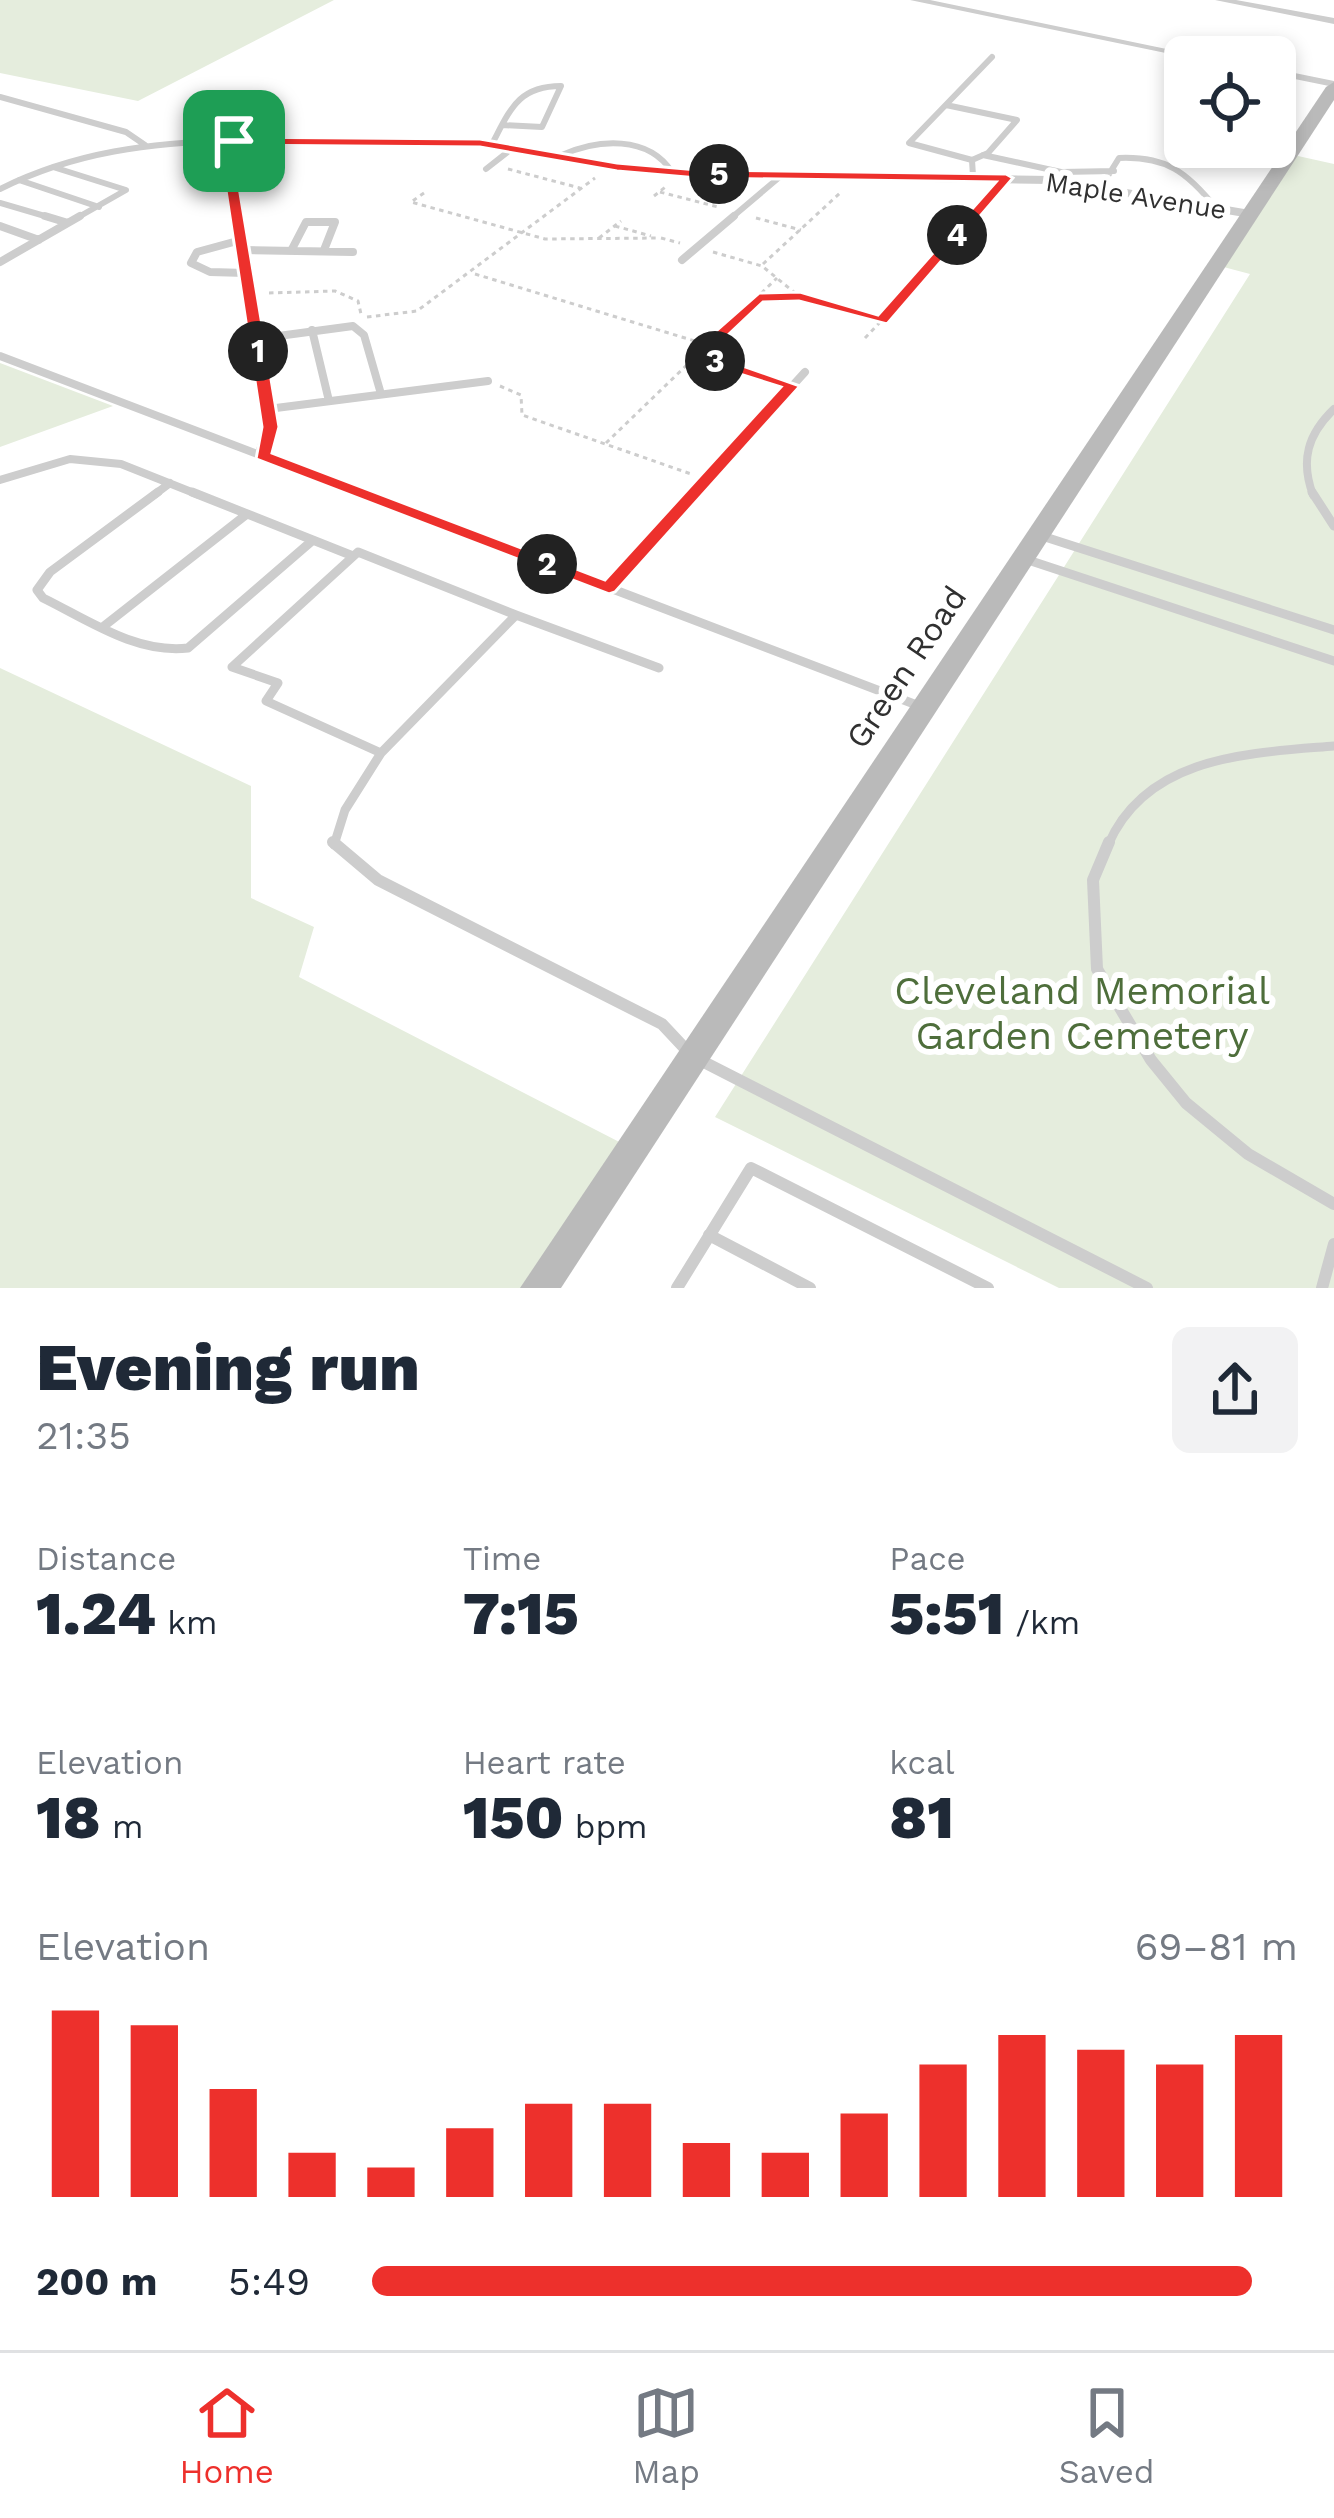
<!DOCTYPE html>
<meta charset="utf-8">
<style>
:root{--surface:#fff;--page:#f2f2f3;--text:#1f2937;--muted:#747a83;--line:#e0e1e3;--accent:#ed302c}
body{margin:0;font-family:"Work Sans",sans-serif;background:var(--page);color:var(--text);height:100vh;display:flex;flex-direction:column;font-size:45px;white-space:nowrap}
*{box-sizing:border-box;margin:0}
p{font-size:39px;color:var(--muted)}
.icon{flex:none;width:66px;height:66px;fill:none;stroke:currentColor;stroke-width:2;stroke-linecap:round;stroke-linejoin:round}
.map{position:relative;height:1288px;overflow:hidden}
.sheet{display:flex;flex-direction:column;background:var(--surface);flex:1}
.sheet>*{flex:none}
.tools{position:absolute;left:1164px;top:36px;display:grid;gap:24px}
.tools a{display:grid;place-items:center;width:132px;height:132px;border-radius:18px;background:var(--surface);box-shadow:0 6px 18px #0003;font-size:60px}
.pin{position:absolute;display:grid;place-items:center;width:102px;height:102px;color:#fff;margin:-51px;border-radius:24px;box-shadow:0 6px 18px #0006}
.km{position:absolute;width:60px;height:60px;margin:-30px;border-radius:50%;background:#222;color:#fff;font-size:33px;line-height:60px;text-align:center}
.round{display:grid;place-items:center;flex:none;width:126px;height:126px;border-radius:18px;background:var(--page)}
.overview{display:flex;align-items:center;justify-content:space-between;height:204px;padding:0 36px}
h1{font-size:66px;font-weight:800;line-height:90px}
.figures{display:grid;grid-template-columns:repeat(3,1fr);gap:18px;height:204px;padding:12px 36px}
.figures div{display:grid;align-content:center}
.figures b{font-size:60px;font-weight:800}
.figures small{font-size:33px;font-weight:400}
.figures p{font-size:33px}
.chart{height:336px;padding:24px 36px}
.chart p{display:flex;justify-content:space-between}
.chart svg{width:100%;height:216px;margin-top:12px;stroke:var(--accent);stroke-width:6}
ul{padding:0 36px;list-style:none;font-size:39px}
li{display:grid;grid-template-columns:192px 144px 1fr;align-items:center;height:90px}
li i{height:30px;border-radius:15px;background:var(--accent)}
.menu{display:flex;justify-content:space-around;align-items:center;height:168px;border-top:3px solid var(--line);background:var(--surface);font-size:33px;color:var(--muted)}
.menu a{display:grid;justify-items:center;gap:6px}
.menu .on{color:var(--accent)}
.map>svg:first-child{display:block}
</style>
<div class="map">
<svg width="1334" height="1288" viewBox="0 0 1334 1288">
<rect width="100%" height="100%" fill="#fff"/>
<!-- green -->
<path fill="#e5eddd" d="M0,0H334L138,101L0,73Z
M1289,154L1334,164V1288H1059L715,1117L1250,274L1216,265Z
M0,363L113,406L0,447Z
M0,668L251,786V898L314,927L299,977L631,1148L539,1288H0Z"/>
<g fill="none" stroke-linecap="round" stroke-linejoin="round">
<!-- path -->
<path stroke="#cdcdcd" stroke-width="3" stroke-dasharray="4.5 4.5" stroke-linecap="butt" d="M508,169L580,188
M660,192L718,207
M424,193L411,202L545,239L659,238
M654,196L668,185
M756,218L801,230
M615,226L651,236
M599,238L621,221
M661,238L680,243
M713,252L762,266L800,297
M763,264L840,193
M475,274L708,345
M269,293L335,291L358,301L361,314
M761,298L800,297L882,320
M367,317L417,311L595,178
M865,338L900,301
M697,356L779,381
M500,386L521,395L522,415L694,475
M606,443L777,278"/>
<!-- service-far3 -->
<path stroke="#cdcdcd" stroke-width="6" d="M0,97L126,132L145,145
M946,105L1017,120L988,153L972,160
M492,144C510,110 518,86 561,86L542,127L502,125
M562,155C598,139 648,135 672,172
M983,155L1061,172L1114,171
M53,167L126,190L75,219
M486,169L514,147
M973,176L972,160L909,143L992,57
M19,180L99,207
M1101,187L1119,158C1166,156 1187,172 1216,208
M0,189C74,152 152,142 234,141
M0,203L55,219
M730,219L782,175
M971,219L1006,178"/>
<!-- service-far2 -->
<path stroke="#cdcdcd" stroke-width="8" d="M45,216L68,223
M0,226L39,240
M241,240L197,252L191,263L210,272L246,273
M292,249L306,222H335L324,250
M243,250L353,252
M682,260L734,216
M0,262L80,216
M909,291L973,216
M312,330L329,401
M256,339L353,326L364,335L381,394
M0,356L365,495
M268,409L488,381
M0,480L70,459L121,464L199,495
M154,495L170,483
M693,495L805,372
M1313,495C1300,460 1308,434 1334,409"/>
<!-- service-far1 -->
<path stroke="#cdcdcd" stroke-width="9" d="M158,492L50,572L37,590L43,598C88,620 136,654 188,648L313,540
M192,492L353,556
M358,492L922,707
M1312,492L1334,526
M1042,536L1334,630
M358,552L516,615L381,753L266,701L278,683L232,667Z
M1022,558L1334,661
M609,588L696,492
M516,615L659,668
M104,626L247,514
M334,845L345,810L381,753
M1108,845C1147,755 1250,753 1334,746"/>
<!-- service -->
<path stroke="#cdcdcd" stroke-width="12" d="M333,842L378,880L662,1024L692,1056L1147,1288
M1109,842L1093,880L1097,969L1151,1060L1186,1103L1248,1154L1334,1204
M709,1235L810,1288
M677,1288L751,1168L988,1288
M1322,1288L1334,1244"/>
<!-- minor -->
<path fill="#cdcdcd" fill-rule="evenodd" d="M910,0H930L1205,57H1185Z
M1215,0H1236L1334,18V24Z
M1275,69L1334,81V87L1275,75Z
M234,137L480,139L617,163L698,170L1050,176L1250,210L1256,214L1250,218L1050,184L698,178L617,171L480,147L237,145L232,151L279,427L270,456L262,461L254,456L263,427L220,151Z"/>
<!-- secondary -->
<path fill="#bababa" fill-rule="evenodd" d="M1334,82V100L561,1288H520L1326,87Z"/>
</g>
<!-- route -->
<path fill="#ed302c" stroke="#fff" stroke-width="3" fill-rule="evenodd" d="M234,137L480,139L617,163L698,170L1006,174L1013,178L887,324L799,301L763,302L708,354L800,386L615,592L609,594L256,459L262,427L220,151ZM237,145L480,147L617,171L698,178L996,182L878,315L800,292L759,293L692,352V359L781,387L605,580L272,453L279,427L233,151Z"/>
<g text-anchor="middle" dominant-baseline="central" stroke-width="12" stroke-linejoin="round" paint-order="stroke">
<!-- far-street labels -->
<g font-size="27" fill="#303030" stroke="#fff">
<text transform="translate(1136 196) rotate(9)">Maple Avenue</text>
</g>
<!-- street labels -->
<g font-size="33" fill="#303030" stroke="#fff">
<text transform="translate(906 667) rotate(-56)">Green Road</text>
</g>
<!-- near-park labels -->
<g font-size="39" fill="#4e6e3b" stroke="#fff">
<text x="1082" y="990">Cleveland Memorial<tspan x="1082" dy="45">Garden Cemetery</tspan></text>
</g>
</g>
</svg>
<div class="tools">
<a><svg class="icon" aria-label="locate" viewBox="0 0 24 24"><circle cx="12" cy="12" r="6"/><path d="M12 2v4M12 18v4M2 12h4M18 12h4"/></svg></a>
</div>
<div class="pin" style="left:234px;top:141px;background:#1e9e55"><svg class="icon" aria-label="arrive" viewBox="0 0 24 24"><path d="M6 21V4h12l-3 4 3 4H6"/></svg></div>
<b class="km" style="left:258px;top:351px">1</b>
<b class="km" style="left:547px;top:564px">2</b>
<b class="km" style="left:715px;top:361px">3</b>
<b class="km" style="left:957px;top:235px">4</b>
<b class="km" style="left:719px;top:174px">5</b>
</div>
<section class="sheet">
<div class="overview"><div><h1>Evening run</h1><p>21:35</p></div><a class="round"><svg class="icon" aria-label="share" viewBox="0 0 24 24"><path d="M12 15V3M7 8l5-5 5 5M5 13v7h14v-7"/></svg></a></div>
<div class="figures">
<div><p>Distance</p><b>1.24<small> km</small></b></div>
<div><p>Time</p><b>7:15</b></div>
<div><p>Pace</p><b>5:51<small> /km</small></b></div>
</div>
<div class="figures">
<div><p>Elevation</p><b>18<small> m</small></b></div>
<div><p>Heart rate</p><b>150<small> bpm</small></b></div>
<div><p>kcal</p><b>81</b></div>
</div>
<div class="chart"><p><span>Elevation</span>69–81 m</p>
<svg viewBox="0 0 160 44" preserveAspectRatio="none"><path d="M5 44V6M15 44V9M25 44V22M35 44V35M45 44V38M55 44V30M65 44V25M75 44V25M85 44V33M95 44V35M105 44V27M115 44V17M125 44V11M135 44V14M145 44V17M155 44V11"/></svg>
</div>
<ul>
<li><b>200 m</b>5:49<i style="width:95%"></i></li>
</ul>
</section>
<nav class="menu">
<a class="on"><svg class="icon" aria-label="home" viewBox="0 0 24 24"><path d="M3 11l9-7 9 7M6 9v11h12V9"/></svg>Home</a>
<a><svg class="icon" aria-label="map" viewBox="0 0 24 24"><path d="M3 6l6-2 6 2 6-2v14l-6 2-6-2-6 2zM9 4v14M15 6v14"/></svg>Map</a>
<a><svg class="icon" aria-label="saved" viewBox="0 0 24 24"><path d="M7 4h10v16l-5-4-5 4z"/></svg>Saved</a>
</nav>
